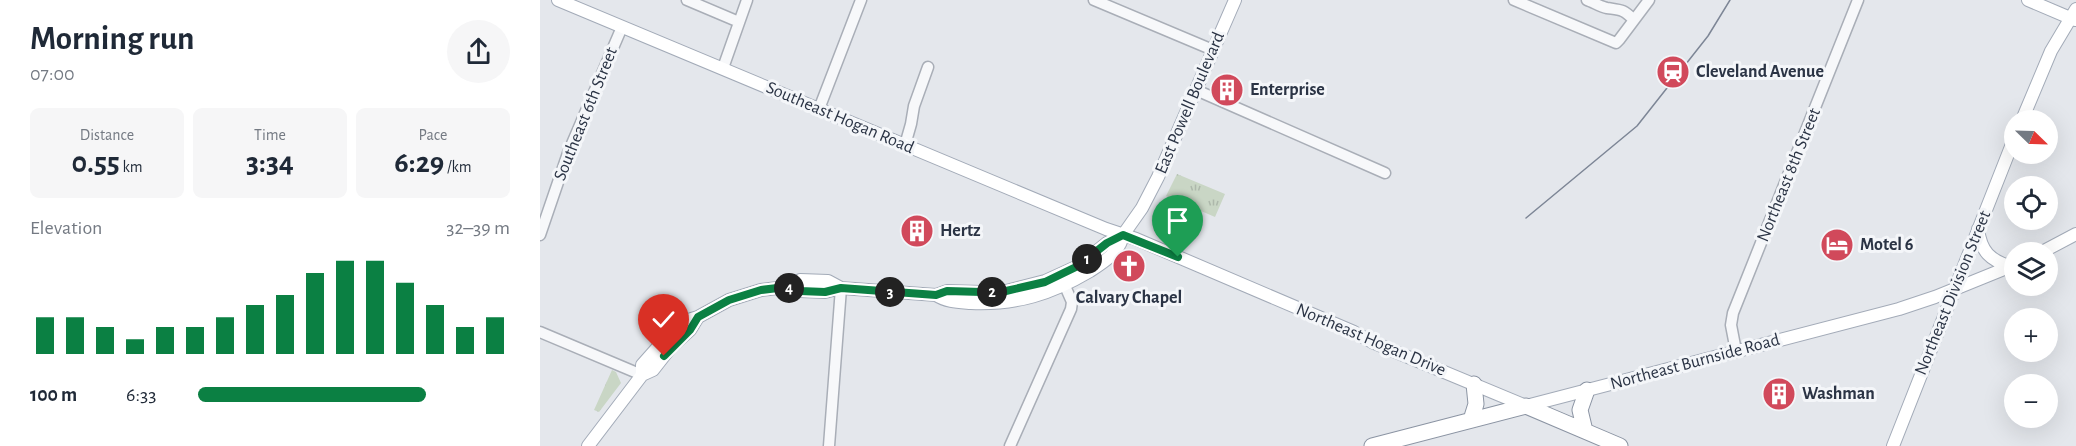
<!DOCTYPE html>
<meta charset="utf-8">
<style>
:root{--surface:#fff;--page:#f6f6f7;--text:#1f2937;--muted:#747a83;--accent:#0b8043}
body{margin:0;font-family:"Alegreya Sans",sans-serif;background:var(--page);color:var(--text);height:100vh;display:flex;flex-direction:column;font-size:22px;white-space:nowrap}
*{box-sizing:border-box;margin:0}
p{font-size:20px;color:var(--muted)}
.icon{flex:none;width:33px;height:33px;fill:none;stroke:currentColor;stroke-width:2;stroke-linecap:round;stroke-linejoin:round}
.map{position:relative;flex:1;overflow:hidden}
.side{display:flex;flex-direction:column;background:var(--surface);width:540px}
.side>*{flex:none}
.needle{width:39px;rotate:113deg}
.buttons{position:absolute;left:1464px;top:110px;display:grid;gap:12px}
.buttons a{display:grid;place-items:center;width:54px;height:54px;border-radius:50%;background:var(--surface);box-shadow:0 6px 24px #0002;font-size:30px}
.pin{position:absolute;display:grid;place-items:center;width:51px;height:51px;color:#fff;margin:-62px -26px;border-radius:50% 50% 50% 0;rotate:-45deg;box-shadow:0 0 6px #0007}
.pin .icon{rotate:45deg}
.km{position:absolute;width:30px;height:30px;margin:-15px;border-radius:50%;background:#222;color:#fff;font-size:16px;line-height:30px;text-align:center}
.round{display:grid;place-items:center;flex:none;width:63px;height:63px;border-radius:32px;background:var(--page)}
.summary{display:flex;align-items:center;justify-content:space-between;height:102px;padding:0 30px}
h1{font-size:33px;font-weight:700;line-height:45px}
.stats{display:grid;grid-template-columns:repeat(3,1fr);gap:9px;height:102px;padding:6px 30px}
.stats div{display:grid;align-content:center;border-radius:9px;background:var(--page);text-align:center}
.stats b{font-size:30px;font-weight:700}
.stats small{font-size:16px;font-weight:400}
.stats p{font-size:16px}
.chart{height:168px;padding:12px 30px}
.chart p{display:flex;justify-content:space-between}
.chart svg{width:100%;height:108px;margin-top:6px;stroke:var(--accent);stroke-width:6}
ul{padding:0 30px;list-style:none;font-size:20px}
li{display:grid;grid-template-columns:96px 72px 1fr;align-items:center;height:45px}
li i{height:15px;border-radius:8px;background:var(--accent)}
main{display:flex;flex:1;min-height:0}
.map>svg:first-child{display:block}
</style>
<main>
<section class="side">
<div class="summary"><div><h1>Morning run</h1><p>07:00</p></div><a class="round"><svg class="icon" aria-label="share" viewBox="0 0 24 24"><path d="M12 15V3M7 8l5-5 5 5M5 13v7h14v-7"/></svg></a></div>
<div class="stats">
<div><p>Distance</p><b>0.55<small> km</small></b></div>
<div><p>Time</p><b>3:34</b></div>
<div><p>Pace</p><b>6:29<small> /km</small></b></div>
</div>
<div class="chart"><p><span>Elevation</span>32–39 m</p>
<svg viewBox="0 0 160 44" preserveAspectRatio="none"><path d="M5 44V29M15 44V29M25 44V33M35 44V38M45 44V33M55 44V33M65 44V29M75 44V24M85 44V20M95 44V11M105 44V6M115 44V6M125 44V15M135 44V24M145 44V33M155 44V29"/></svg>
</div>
<ul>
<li><b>100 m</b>6:33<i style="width:73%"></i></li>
</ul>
</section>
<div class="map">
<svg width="1536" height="446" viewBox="0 0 1536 446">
<defs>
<pattern id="grass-tufts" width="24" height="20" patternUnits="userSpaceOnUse" patternTransform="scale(1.5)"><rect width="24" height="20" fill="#c9d6c5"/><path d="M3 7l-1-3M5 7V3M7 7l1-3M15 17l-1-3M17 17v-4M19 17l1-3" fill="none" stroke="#adb8ab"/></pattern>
</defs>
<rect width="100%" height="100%" fill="#e4e7ec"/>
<!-- grass -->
<path fill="url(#grass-tufts)" d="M637,174L685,194L675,217L626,196Z
M72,370L76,372L81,383L59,412L54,410Z"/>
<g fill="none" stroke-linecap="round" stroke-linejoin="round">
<!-- minor casing -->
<g stroke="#a9aeb7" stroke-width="13">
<path id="minor" d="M147,0L199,22
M554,0L673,50
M974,0L1076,43L1079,40L1109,0
M1047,0C1053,2 1061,7 1067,8C1081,10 1083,9 1094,20
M183,68L207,0
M656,90L845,173
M279,109L321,0
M365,145L371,124L374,106L388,67
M0,235L28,153L82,27
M0,332L102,375
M1196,351L1191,325L1193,313L1318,0
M289,446L301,288
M470,446L531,309L532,302L525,286"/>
</g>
<!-- major casing -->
<g stroke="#a3abb8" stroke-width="14">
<path id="major" d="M18,0L566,229L596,239L814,332L832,342L986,406L1359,309L1395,297L1474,265
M1488,0L1535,20
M1482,120L1511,51L1536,9
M1438,229C1441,252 1450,260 1471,267
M1502,252L1536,234
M246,287L260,291L285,292L301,288L396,295C407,302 418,302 431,303C477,305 511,294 550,271C564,262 580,252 583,235
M396,295L407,291L442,292L466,291L505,281L538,266L567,243L583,235L602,208L618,177L695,0
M102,375V365L134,329L142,322L158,317L189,300L221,290L246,287L260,280L288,281L301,288
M48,446L102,375L113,370L131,347L150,330L158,317
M1353,446L1474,139"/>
</g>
<!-- highway casing -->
<g stroke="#8b94a3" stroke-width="17">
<path id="highway" d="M931,420L936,404L934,384
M1045,431L1040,410L1047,390
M832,446L986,406L1080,446"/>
</g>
<!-- minor -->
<use href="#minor" stroke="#f7f8fa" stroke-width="10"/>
<!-- major -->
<use href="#major" stroke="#fff" stroke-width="12"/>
<!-- highway -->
<use href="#highway" stroke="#fff" stroke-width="15"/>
<!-- tram -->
<path stroke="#7d8696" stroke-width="1.5" d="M986,218L1097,126L1168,36L1190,0"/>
</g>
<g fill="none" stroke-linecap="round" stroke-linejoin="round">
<!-- route casing -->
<g stroke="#fff" stroke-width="12">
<path id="route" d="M124,356L150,330L158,317L189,300L221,290L246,287L260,291L285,292L301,288L396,295L407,291L442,292L466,291L505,282L538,266L567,243L583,235L638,257"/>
</g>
<!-- route -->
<use href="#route" stroke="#0b8043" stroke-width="8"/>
</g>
<!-- icons -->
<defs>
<g id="station-disc" transform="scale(1.725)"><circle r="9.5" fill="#d1495b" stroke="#f4f6f9"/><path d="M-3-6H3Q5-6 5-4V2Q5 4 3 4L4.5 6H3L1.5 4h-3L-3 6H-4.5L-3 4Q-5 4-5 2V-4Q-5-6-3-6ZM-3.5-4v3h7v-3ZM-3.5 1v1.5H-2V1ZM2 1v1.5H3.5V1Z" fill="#fff"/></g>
<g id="building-disc" transform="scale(1.725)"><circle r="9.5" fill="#d1495b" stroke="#f4f6f9"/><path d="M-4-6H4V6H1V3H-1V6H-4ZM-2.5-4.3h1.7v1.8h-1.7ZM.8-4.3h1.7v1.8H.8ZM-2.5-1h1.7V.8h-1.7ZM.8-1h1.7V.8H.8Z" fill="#fff"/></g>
<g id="hotel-disc" transform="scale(1.725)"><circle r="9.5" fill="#d1495b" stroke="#f4f6f9"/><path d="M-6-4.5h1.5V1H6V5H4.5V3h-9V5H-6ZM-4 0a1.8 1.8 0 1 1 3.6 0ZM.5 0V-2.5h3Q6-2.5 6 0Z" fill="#fff"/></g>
<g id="church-disc" transform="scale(1.725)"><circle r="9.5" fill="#d1495b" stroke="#f4f6f9"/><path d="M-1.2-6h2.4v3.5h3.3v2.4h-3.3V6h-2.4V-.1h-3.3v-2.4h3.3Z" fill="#fff"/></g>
</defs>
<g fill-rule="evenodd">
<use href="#station-disc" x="1133" y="72"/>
<use href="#building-disc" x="687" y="90"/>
<use href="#building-disc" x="377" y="231"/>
<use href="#hotel-disc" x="1297" y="245"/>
<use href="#church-disc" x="589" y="266"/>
<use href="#building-disc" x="1239" y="394"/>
</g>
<g text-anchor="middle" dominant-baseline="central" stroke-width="6" stroke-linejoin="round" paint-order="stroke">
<!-- poi labels -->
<g font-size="18" font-weight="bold" fill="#2b3445" stroke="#f4f6f9" text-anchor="start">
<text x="1156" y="72">Cleveland Avenue</text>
<text x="710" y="90">Enterprise</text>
<text x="400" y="231">Hertz</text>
<text x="1320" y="245">Motel 6</text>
<text x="589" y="298" text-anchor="middle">Calvary Chapel</text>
<text x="1262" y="394">Washman</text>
</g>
<!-- street labels -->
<g font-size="18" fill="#2b3445" stroke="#f4f6f9">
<text transform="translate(650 103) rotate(-67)">East Powell Boulevard</text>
<text transform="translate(46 114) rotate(-68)">Southeast 6th Street</text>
<text transform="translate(300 118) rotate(23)">Southeast Hogan Road</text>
<text transform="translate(1249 175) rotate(-68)">Northeast 8th Street</text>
<text transform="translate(1413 293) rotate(-68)">Northeast Division Street</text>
<text transform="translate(831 340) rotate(23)">Northeast Hogan Drive</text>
<text transform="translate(1155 362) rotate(-15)">Northeast Burnside Road</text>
</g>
</g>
</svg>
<div class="buttons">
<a><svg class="needle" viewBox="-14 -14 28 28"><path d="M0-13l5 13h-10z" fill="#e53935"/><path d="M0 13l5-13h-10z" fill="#747a83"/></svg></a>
<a><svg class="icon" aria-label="locate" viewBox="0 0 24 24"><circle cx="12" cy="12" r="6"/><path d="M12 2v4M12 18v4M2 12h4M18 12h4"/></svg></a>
<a><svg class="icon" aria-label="layers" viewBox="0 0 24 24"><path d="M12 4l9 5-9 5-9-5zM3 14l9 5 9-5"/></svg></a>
<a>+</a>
<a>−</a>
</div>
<div class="pin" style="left:638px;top:257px;background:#1e9e55"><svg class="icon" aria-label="arrive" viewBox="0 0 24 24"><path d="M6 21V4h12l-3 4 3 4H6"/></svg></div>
<div class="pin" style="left:124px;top:356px;background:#d93025"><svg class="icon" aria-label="check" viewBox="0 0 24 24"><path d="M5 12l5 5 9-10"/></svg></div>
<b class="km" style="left:547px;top:259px">1</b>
<b class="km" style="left:452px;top:292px">2</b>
<b class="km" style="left:350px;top:292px">3</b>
<b class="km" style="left:249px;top:288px">4</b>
</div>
</main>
